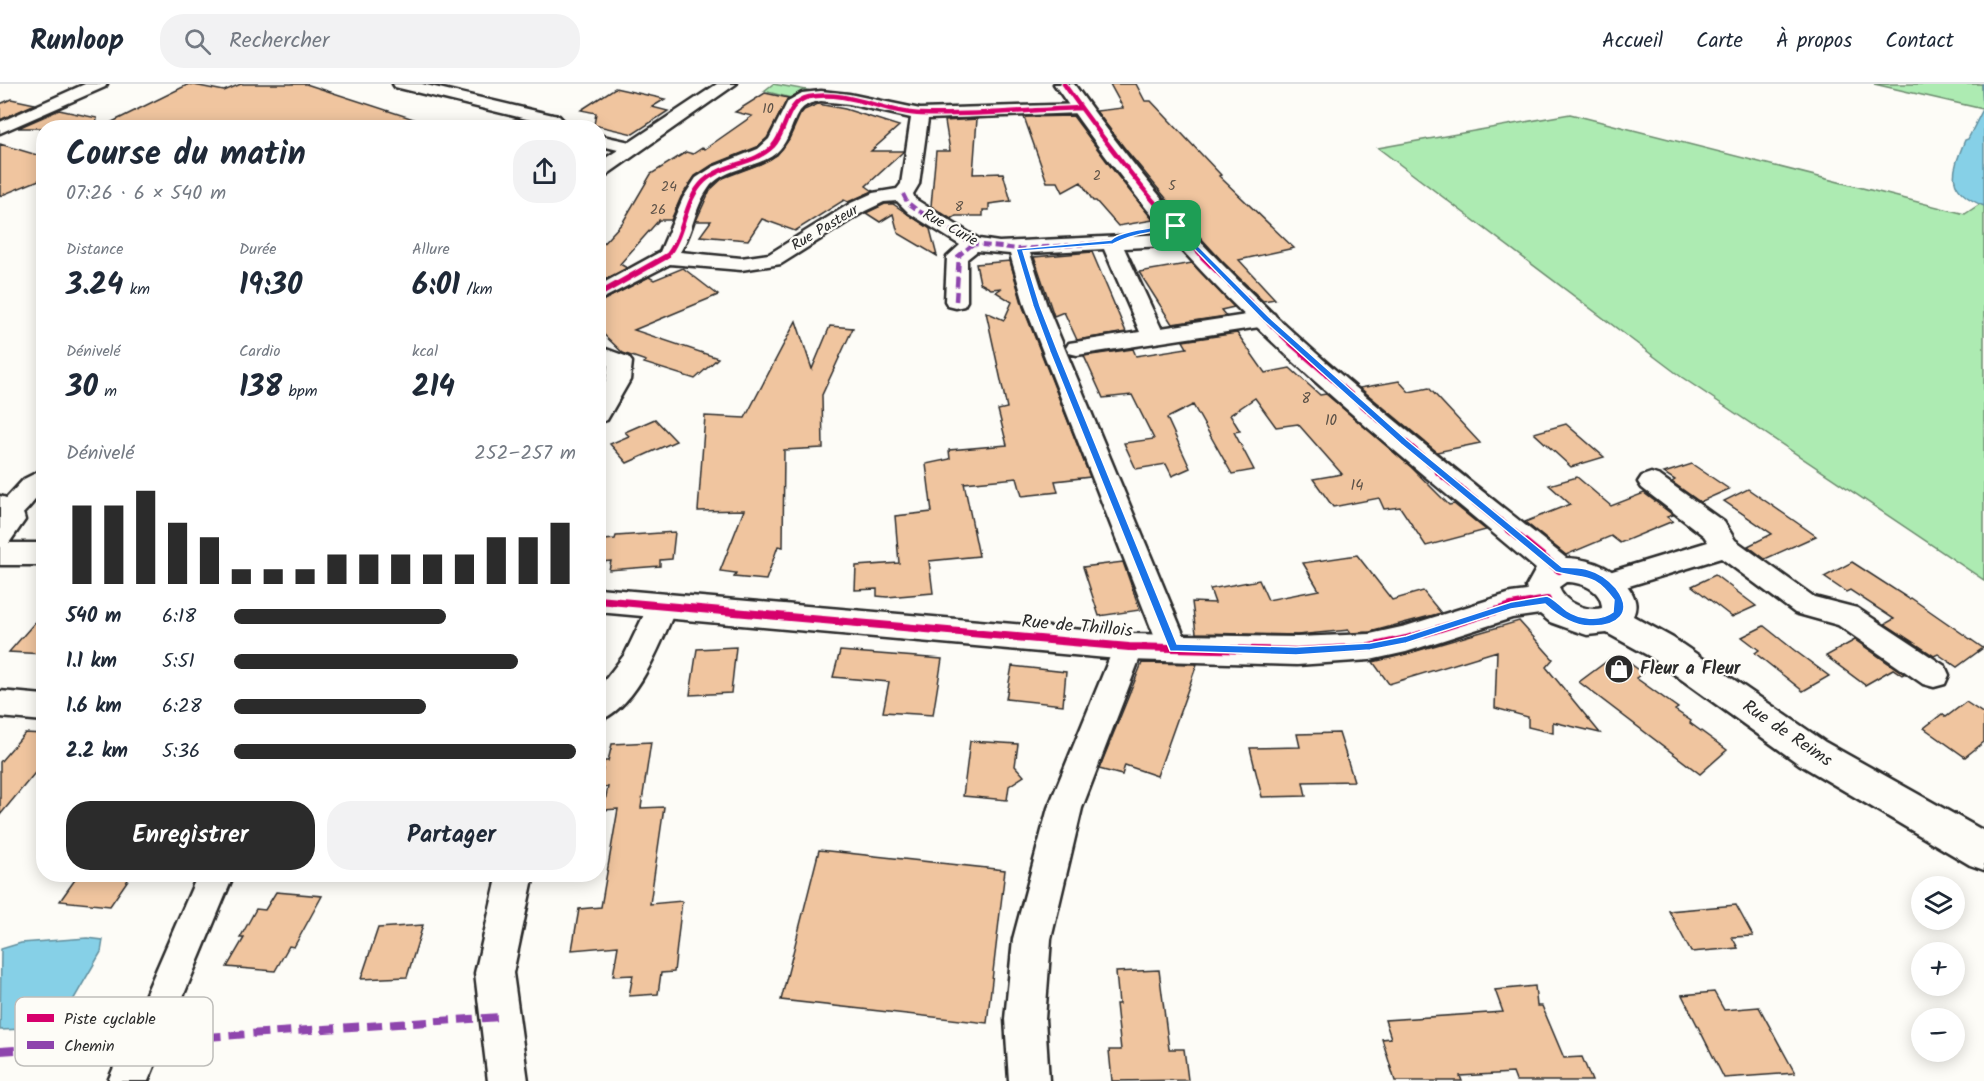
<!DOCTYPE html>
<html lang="fr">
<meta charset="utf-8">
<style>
:root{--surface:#fff;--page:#f2f2f3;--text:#1f2937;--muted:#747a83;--line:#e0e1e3;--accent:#2b2b2b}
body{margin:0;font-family:Kalam,sans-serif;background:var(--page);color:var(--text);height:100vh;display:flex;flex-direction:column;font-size:22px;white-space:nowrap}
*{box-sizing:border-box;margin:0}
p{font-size:20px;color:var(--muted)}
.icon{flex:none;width:33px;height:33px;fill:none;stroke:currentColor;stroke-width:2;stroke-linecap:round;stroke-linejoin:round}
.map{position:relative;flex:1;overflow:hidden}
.side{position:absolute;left:36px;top:36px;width:570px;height:762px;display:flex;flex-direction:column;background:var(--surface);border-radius:24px;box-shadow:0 3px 15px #0003}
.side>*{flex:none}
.tools{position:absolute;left:1911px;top:792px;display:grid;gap:12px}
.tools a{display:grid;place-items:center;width:54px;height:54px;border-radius:50%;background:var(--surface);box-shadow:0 3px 15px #0003;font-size:30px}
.pin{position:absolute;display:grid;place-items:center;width:51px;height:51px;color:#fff;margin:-26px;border-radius:12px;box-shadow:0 3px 9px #0006}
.round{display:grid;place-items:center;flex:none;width:63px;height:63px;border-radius:24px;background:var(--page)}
.overview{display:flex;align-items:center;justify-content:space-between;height:102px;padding:0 30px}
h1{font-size:33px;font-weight:800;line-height:45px}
.metrics{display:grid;grid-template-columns:repeat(3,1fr);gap:9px;height:102px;padding:6px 30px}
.metrics div{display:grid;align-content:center}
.metrics b{font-size:30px;font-weight:800}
.metrics small{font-size:16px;font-weight:400}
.metrics p{font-size:16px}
.chart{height:168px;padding:12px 30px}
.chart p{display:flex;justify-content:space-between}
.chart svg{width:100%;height:108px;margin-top:6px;stroke:var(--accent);stroke-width:6}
.primary-button{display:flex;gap:12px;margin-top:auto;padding:12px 30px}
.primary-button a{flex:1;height:69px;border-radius:24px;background:var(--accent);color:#fff;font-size:24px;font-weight:800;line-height:69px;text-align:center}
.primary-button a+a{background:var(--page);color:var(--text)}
ul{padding:0 30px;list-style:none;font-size:20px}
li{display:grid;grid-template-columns:96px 72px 1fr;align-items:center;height:45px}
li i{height:15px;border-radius:8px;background:var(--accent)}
header{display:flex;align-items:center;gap:36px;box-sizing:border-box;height:84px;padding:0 30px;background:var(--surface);border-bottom:2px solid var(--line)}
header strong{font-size:28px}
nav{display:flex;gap:33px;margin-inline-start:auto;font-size:21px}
.search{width:420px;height:54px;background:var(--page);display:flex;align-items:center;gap:15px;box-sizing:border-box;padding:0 21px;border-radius:24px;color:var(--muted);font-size:22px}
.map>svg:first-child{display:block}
</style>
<header>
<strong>Runloop</strong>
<div class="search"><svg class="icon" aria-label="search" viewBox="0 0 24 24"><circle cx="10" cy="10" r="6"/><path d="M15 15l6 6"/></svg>Rechercher</div>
<nav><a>Accueil</a><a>Carte</a><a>À propos</a><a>Contact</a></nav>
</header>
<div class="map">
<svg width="1984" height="997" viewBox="0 0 1984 997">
<rect width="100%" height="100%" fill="#fdfcf7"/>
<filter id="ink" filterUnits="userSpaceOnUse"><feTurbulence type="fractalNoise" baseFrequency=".0167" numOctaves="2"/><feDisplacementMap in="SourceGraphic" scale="12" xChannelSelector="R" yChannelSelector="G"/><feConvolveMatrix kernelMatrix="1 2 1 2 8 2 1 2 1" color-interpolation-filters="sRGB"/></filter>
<g filter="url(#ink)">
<!-- green -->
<path fill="#adebb2" stroke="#6c8b6e" stroke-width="1.5" d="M773,0L807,6L791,14L764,7Z
M1874,0H1982L1983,25Z
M1570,30L1965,130L1980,120L1984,121V496L1680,292L1378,64Z"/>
<!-- water -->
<path fill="#86d0e7" stroke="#628e9c" stroke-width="1.5" d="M1982,0H1984V122C1945,106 1951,90 1965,56L1968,55L1983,25Z
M87,854L103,856L101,868L60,939L52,944L0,946L1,865L21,859Z"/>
<!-- building -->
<path fill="#f0c59f" stroke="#2b2b2b" stroke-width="1.5" d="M189,0L224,7L241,0H306L426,39V44H100Z
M1110,0H1136L1145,17H1151L1221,91L1219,92L1294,164L1239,176L1275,215L1263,217L1223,178L1179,130L1126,66L1096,27L1123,24Z
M615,4L665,15L652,23L668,27L633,50L594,41L596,29L581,26Z
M765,9L788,14L767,54L757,63L712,81L695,92L681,113L671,136H659L620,180L627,184L598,199V165L623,138L651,90L686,68L693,70L702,64L705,65L752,32L735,28Z
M11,15L35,20L0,36V20Z
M818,20L845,25L899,42L871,67H904L866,102L873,107L848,118L844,116L795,147L762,135L748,156L700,152L711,137H696L710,106L723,94L760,80L777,71L789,55L800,31L804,26Z
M59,26L97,34L96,44H18Z
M1073,32L1117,91L1153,136L1118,142L1096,117H1093L1081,98L1063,108L1058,98H1047L1024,33Z
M977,35L973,90L1003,89L1011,117L989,120V126H983V132H956L951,135L931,122L936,67H950L945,37Z
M0,60L44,73V94L0,112Z
M885,120H893L930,145L937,172L898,149L893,130L880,138L866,129Z
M1092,168L1126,248L1077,256L1064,228L1054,232L1034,173Z
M1010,177L1023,223L1090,393L1055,397L1058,408L1022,412L1017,394L964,399L979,472L929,477L933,509L887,513L877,512V505L855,506L856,482L899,479L895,432L932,428L926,380L950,375L949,366L1007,361L998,326L1007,324L986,228L1004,236L1012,218L996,208L1002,204L991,205L980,199L976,180Z
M1192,179L1234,223L1221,226L1226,232L1172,240L1139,188Z
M683,184L718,211L634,246L718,274L695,295L644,279L646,277L623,269L598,245V219L649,193L654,196Z
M796,237L812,285L830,242L853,244L822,311L823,364L784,366L783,463L778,462L766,496L734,493L736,489L720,487L744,426L698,427L705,332L745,334Z
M1237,249L1265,289L1290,284L1320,311L1326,310L1411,383L1449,421L1454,420L1486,446L1426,462L1400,423L1384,425L1379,414L1333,423L1313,395L1342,390L1298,340L1276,343L1255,314L1230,331L1240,347L1234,348L1254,386L1232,390L1193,321L1167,334L1190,384L1172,392L1166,380L1136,385L1124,359L1154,355L1132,311L1103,314L1084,272L1133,265L1136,272L1187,264L1183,257Z
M1399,297L1409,308L1429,304L1480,359L1437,368L1360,304Z
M655,335L676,357L627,379L610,360L629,352L625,348Z
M1566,340L1604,373L1571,383L1534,349Z
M1692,380L1729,405L1700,418L1672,398L1675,396L1664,389Z
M1577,393L1611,422L1644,409L1673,431L1667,433L1673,437L1620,459L1611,452L1566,471L1525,438L1570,420L1549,401Z
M1748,405L1796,438L1816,452L1765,475L1748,462L1772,450L1724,417Z
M675,448L672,475L660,476V482L609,486L611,477L600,478L604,456L615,455L616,452Z
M1357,471L1392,516L1423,507L1441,529L1370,548L1351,549L1349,546L1297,551L1196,549L1192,518L1215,519L1210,505L1259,496L1268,516L1319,506L1303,479Z
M1123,478L1140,526L1099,532L1083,483Z
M1852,478L1909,515L1911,514L1983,564L1957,583L1938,570L1934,572L1885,540L1894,535L1850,506L1846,508L1824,493Z
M1715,491L1756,522L1732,533L1692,502Z
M44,528V570L9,568Z
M1519,537L1553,575L1546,583L1600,649L1553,638V649L1528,643V633L1495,624L1497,567L1389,600L1373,578L1406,570Z
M1764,542L1794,566L1829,592L1803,607L1755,569L1759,566L1742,553Z
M1855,556L1904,590L1902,591L1893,585L1865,601L1826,572Z
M736,563L731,609L690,611L697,565Z
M840,567L942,575L933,631L883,628L889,598L833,593Z
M1620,572L1643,589L1636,594L1678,624L1675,626L1691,637L1690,639L1727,666L1700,690L1579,598L1610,575L1613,577Z
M1142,579L1197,580L1157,692L1125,681L1122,691L1099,685Z
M1012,582L1066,588L1063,621L1006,615Z
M1966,618L1984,630V658L1965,673L1924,644L1942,630L1946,633Z
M25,649L44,650V678L0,731V678Z
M1339,649L1354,697L1303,698L1306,712L1262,713L1250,664L1300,663L1297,650Z
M970,657L1018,660L1015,682L1024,692L1009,702L1007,716L963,712Z
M651,658L641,724L664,723L650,820L682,817L674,888L661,889L658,910L629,912L633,891L613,892L618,862L572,866L579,825L601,823L618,725L603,726L608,703L600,704L604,677H608L612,660Z
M819,766L1005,786L987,939L781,916Z
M79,790H132L110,822L60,817Z
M276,808L322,812L294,863L289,862L275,887L227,883L244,854H240L256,825L265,826Z
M1736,821L1753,852L1732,853L1738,864L1691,868L1669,827Z
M423,841L407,893L361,895L378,844Z
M1159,886L1169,965H1184L1188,996L1112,997L1109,966H1121L1116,920H1119L1116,888Z
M1535,902L1537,922H1542L1564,974L1582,973L1592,997H1516L1513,989L1460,992L1462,997H1395L1382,955L1391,954L1385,936L1503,928L1495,906Z
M1714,908L1724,926L1759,923L1795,989L1724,994L1682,911Z"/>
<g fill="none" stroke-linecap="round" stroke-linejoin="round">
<!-- street casing -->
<g stroke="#2b2b2b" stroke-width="5">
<path id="street" d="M85,0H107L105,3L0,49V38Z
M393,0H422L553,31L559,32L570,44H551L547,40L395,3Z
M717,0H736L605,92L598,93V79L618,66L598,61V51L630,58Z
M821,7L849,10L920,25L1086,20L1089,24L1086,28L1080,29L928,35L919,100L913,110L915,115L979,155L999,158L1187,149L1194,151L1197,155L1194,159L1187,161L1124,164L1161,244L1266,228L1274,230L1277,235L1274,240L1266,242L1077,271L1069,269L1066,264L1069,259L1140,248L1104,165L1030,169L1047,222L1189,564L1185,572L1174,576L1163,572L1159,564L1025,222L1010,170L977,167L967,175V217L964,222L956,224L948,222L945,217L947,173L960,161L909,129L897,117L884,118L865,127L781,180L741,186L670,180L598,217V202L660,168L683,114L696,94L713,83L758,65L769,55L788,17L802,9ZM821,17L849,20L911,34L901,100L897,105L873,109L851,119L769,170L741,174L680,168C693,149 694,124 708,105C723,83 757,85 776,69C797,51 788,20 821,17Z
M598,262L628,273L632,278L630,296L607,336L598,339V309L606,296L608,281L598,277Z
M44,385V406C30,419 21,442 0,436V421L24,395Z
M1651,389L1660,392L1724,438L1735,456L1814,513L1857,524L1945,582L1949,591L1945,600L1934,603L1923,600L1838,541L1795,529L1721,474L1606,509L1596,506L1592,499L1596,492L1708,458L1704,452L1642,404L1638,398L1642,392Z
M662,511L672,514L677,522C661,558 638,623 598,637V605L625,570L652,514Z
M1129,551L1140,555L1144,563L1082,724L1051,855L1045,935L1049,997H1009L1005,935L1013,855L1048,724L1114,563L1118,555Z
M0,607L44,611V637L0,633Z
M198,790H234L148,997H108Z
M498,790H534L513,889L528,997H488L475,889Z"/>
</g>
<!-- secondary casing -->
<g stroke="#2b2b2b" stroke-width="5">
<path id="secondary" d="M1054,0H1074C1107,46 1140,90 1177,132C1292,261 1432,366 1566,474C1593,475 1619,485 1632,509C1636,517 1637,523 1633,532L1673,554L1825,658L1984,747V786L1970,781L1799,680L1649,572L1607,549L1587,551L1575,547L1550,538L1540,530L1512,534L1406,568L1370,576L1297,581L1129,576L598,528V504L1129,550L1297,553L1370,550L1406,542L1511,509L1527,507L1526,503L1536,485C1407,376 1271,270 1161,142C1122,96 1088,49 1054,0ZM1566,498C1581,498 1602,505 1602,524C1588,528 1563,519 1559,503Z
M0,412C14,416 22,421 25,436L9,459H44V481H0Z"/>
</g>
<!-- street -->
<use href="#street" fill="#fdfcf7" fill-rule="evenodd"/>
<!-- secondary -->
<use href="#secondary" fill="#fdfcf7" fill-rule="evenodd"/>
<!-- quiet-far2 -->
<path stroke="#8e44ad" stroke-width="4" stroke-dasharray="8 4" stroke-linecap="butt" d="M903,110L907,118L916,125L973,160L1019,165L1113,158
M957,173L973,160"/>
<!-- quiet-far1 -->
<path stroke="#8e44ad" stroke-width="4.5" stroke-dasharray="10 4.5" stroke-linecap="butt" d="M956,217L959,172"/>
<!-- quiet -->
<path stroke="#8e44ad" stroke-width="8" stroke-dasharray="15 8" stroke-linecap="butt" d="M0,967L500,933"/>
<!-- cycleway-far2 casing -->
<g stroke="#fdfcf7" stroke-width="7">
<path id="cycleway-far2" d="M1064,0C1107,61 1152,119 1203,173
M666,173C685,152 683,117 704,97C724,79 754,81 773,62C787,47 785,18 809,13C847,5 884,29 921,30C973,32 1027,26 1080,24"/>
</g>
<!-- cycleway-far1 casing -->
<g stroke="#fdfcf7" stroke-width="9">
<path id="cycleway-far1" d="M1202,172L1293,261L1441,389
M598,211L667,172"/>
</g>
<!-- cycleway casing -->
<g stroke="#fdfcf7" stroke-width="11">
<path id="cycleway" d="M1439,388L1559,486
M598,516L1129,563L1297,567L1370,563L1406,555L1511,522L1547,516"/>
</g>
<!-- cycleway-far2 -->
<use href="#cycleway-far2" stroke="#d6006c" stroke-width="4.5"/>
<!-- cycleway-far1 -->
<use href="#cycleway-far1" stroke="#d6006c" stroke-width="6"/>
<!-- cycleway -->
<use href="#cycleway" stroke="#d6006c" stroke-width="8"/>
</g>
</g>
<!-- route -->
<path fill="#1a73e8" stroke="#fff" stroke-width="1.5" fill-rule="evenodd" d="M1176,140L1269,233L1407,356L1562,483C1570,484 1581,483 1589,486C1600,489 1609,496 1616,504C1635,529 1617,543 1590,542C1573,542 1557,531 1545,520L1511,525L1406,559L1370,566L1296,571L1170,567L1050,268L1033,222L1016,165L1111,156C1120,146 1161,143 1176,140ZM1174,144L1263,236L1401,360L1556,488C1586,496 1593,488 1614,516L1613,528C1600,538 1579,535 1567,527C1560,522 1555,515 1547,512L1511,518L1406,552L1370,559L1296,563L1177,560L1058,268L1040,222L1023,167L1113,160C1131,150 1154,148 1174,144Z"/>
<!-- icons -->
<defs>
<g id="shop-disc" transform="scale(1.5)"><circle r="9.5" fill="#2b2b2b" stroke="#fdfcf7"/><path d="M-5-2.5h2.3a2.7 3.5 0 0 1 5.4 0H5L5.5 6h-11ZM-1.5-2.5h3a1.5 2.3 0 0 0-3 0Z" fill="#fff"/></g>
</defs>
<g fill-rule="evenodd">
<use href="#shop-disc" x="1619" y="585"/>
</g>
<g text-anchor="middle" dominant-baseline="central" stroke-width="4.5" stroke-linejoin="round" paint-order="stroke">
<!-- far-number labels -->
<g font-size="14" fill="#5c5248">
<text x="768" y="25">10</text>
<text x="1097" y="92">2</text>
<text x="1172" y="102">5</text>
<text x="669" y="103">24</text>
<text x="959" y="123">8</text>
<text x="658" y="126">26</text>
</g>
<!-- far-street labels -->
<g font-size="15" fill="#2b2b2b" stroke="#fdfcf7">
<text transform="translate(825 144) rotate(-31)">Rue Pasteur</text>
<text transform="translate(950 144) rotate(29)">Rue Curie</text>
</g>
<!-- number labels -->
<g font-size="15" fill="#5c5248">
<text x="1306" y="315">8</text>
<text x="1331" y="337">10</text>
<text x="1357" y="402">14</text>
</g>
<!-- street labels -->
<g font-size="18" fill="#2b2b2b" stroke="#fdfcf7">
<text transform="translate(1077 543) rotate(5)">Rue de Thillois</text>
<text transform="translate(1787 650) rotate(34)">Rue de Reims</text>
</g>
<!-- poi labels -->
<g font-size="18" font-weight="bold" fill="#2b2b2b" stroke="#fdfcf7" text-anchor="start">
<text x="1640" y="585">Fleur a Fleur</text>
</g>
</g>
<!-- legend -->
<rect x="15" y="913" width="198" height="69" rx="9" fill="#fdfcf7" stroke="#bebdba" stroke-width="1.5"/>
<rect x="27" y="930" width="27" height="8" fill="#d6006c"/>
<rect x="27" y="957" width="27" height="8" fill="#8e44ad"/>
<g font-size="16" fill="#2b2b2b">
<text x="64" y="940">Piste cyclable</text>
<text x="64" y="967">Chemin</text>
</g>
</svg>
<div class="tools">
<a><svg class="icon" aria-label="layers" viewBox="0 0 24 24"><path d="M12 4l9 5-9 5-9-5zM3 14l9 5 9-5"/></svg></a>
<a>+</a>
<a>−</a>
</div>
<div class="pin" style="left:1176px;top:142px;background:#1e9e55"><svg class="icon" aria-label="arrive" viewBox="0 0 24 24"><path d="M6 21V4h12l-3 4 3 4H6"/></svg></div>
<section class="side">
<div class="overview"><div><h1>Course du matin</h1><p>07:26 · 6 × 540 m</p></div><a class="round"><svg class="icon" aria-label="share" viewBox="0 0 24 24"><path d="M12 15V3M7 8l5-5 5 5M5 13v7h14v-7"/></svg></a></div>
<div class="metrics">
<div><p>Distance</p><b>3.24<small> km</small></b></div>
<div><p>Durée</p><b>19:30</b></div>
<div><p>Allure</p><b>6:01<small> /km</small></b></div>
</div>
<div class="metrics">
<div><p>Dénivelé</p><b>30<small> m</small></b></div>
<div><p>Cardio</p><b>138<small> bpm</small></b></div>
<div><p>kcal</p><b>214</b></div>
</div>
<div class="chart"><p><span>Dénivelé</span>252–257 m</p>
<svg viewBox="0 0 160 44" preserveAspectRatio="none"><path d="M5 44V12M15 44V12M25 44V6M35 44V19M45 44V25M55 44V38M65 44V38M75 44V38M85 44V32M95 44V32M105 44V32M115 44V32M125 44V32M135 44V25M145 44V25M155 44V19"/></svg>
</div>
<ul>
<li><b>540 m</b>6:18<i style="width:62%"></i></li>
<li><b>1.1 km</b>5:51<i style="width:83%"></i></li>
<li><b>1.6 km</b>6:28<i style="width:56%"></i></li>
<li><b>2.2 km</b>5:36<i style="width:100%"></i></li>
</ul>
<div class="primary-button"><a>Enregistrer</a><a>Partager</a></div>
</section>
</div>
